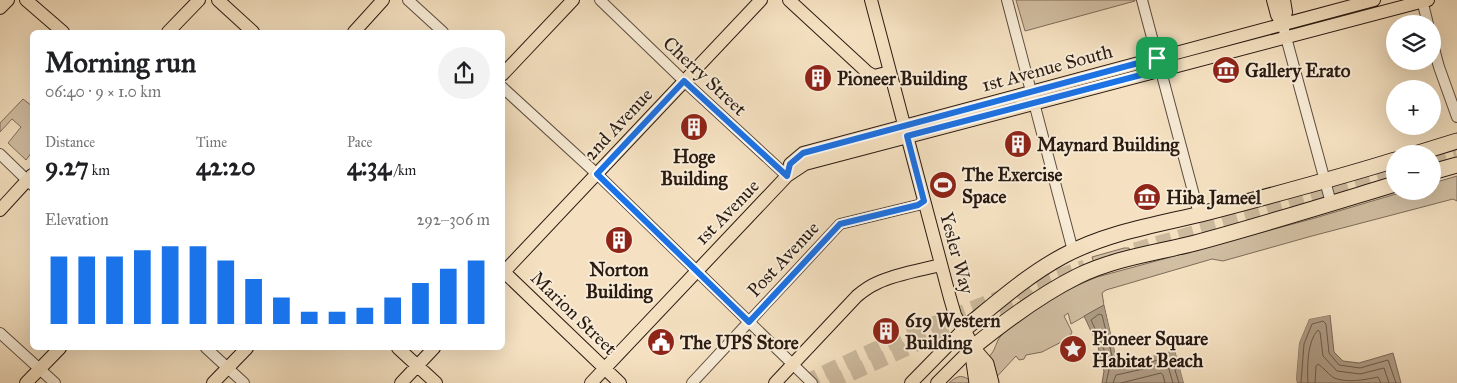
<!DOCTYPE html>
<meta charset="utf-8">
<style>
:root{--surface:#fff;--page:#f2f2f2;--text:#202124;--muted:#757577;--accent:#1a73e8}
body{margin:0;font-family:"IM FELL Great Primer",serif;background:var(--page);color:var(--text);height:100vh;display:flex;flex-direction:column;font-size:19px;white-space:nowrap}
*{box-sizing:border-box;margin:0}
p{font-size:16px;color:var(--muted)}
.icon{flex:none;width:28px;height:28px;fill:none;stroke:currentColor;stroke-width:2;stroke-linecap:round;stroke-linejoin:round}
.map{position:relative;flex:1;overflow:hidden}
.panel{position:absolute;left:30px;top:30px;width:475px;height:320px;display:flex;flex-direction:column;background:var(--surface);border-radius:8px;box-shadow:0 5px 20px #0002}
.panel>*{flex:none}
.fabs{position:absolute;left:1386px;top:15px;display:grid;gap:10px}
.fabs a{display:grid;place-items:center;width:55px;height:55px;border-radius:50%;background:var(--surface);box-shadow:0 5px 20px #0002;font-size:25px}
.pin{position:absolute;display:grid;place-items:center;width:42px;height:42px;color:#fff;margin:-21px;border-radius:10px;box-shadow:0 2px 8px #0006}
.round{display:grid;place-items:center;flex:none;width:52px;height:52px;border-radius:26px;background:var(--page)}
.head{display:flex;align-items:center;justify-content:space-between;height:85px;padding:0 15px}
h1{font-size:28px;font-weight:800;line-height:38px}
.figures{display:grid;grid-template-columns:repeat(3,1fr);gap:8px;height:85px;padding:5px 15px}
.figures div{display:grid;align-content:center}
.figures b{font-size:25px;font-weight:800}
.figures small{font-size:14px;font-weight:400}
.figures p{font-size:14px}
.chart{height:140px;padding:10px 15px}
.chart p{display:flex;justify-content:space-between}
.chart svg{width:100%;height:90px;margin-top:5px;stroke:var(--accent);stroke-width:6}
.map>svg:first-child{display:block}
</style>
<div class="map">
<svg width="1457" height="383" viewBox="0 0 1457 383">
<rect width="100%" height="100%" fill="#f5e1c1"/>
<filter id="stains"><feTurbulence type="fractalNoise" baseFrequency=".004" numOctaves="4"/><feColorMatrix values="0 0 0 0 .2 0 0 0 0 .09 0 0 0 0 .02 0 0 0 .5 -.17"/></filter>
<radialGradient id="worn" r=".72"><stop offset=".6" stop-color="#630" stop-opacity="0"/><stop offset="1" stop-color="#630" stop-opacity=".3"/></radialGradient>
<!-- green -->
<path fill="#d2bfa3" stroke="#7e6c5a" d="M1016,0H1135V1L1025,31Z
M23,99L32,106V152L26,160L8,143L21,127L12,119L0,132V123Z
M1457,176V201L1453,199L1312,236L1223,261L1212,259L1106,290L1102,293L1104,305L1071,324L1068,313L1064,316L1072,332L1069,338L1042,352L1026,355L1024,359L1019,360L1016,356L991,383H949C956,377 960,374 968,379C975,371 986,363 992,353C996,348 996,341 1001,336C1023,310 1066,290 1097,277L1315,218L1406,191H1432L1433,183Z
M1124,248H1129L1130,252L1094,263L1092,257Z"/>
<!-- water -->
<path fill="#b09d86" stroke="#7a6958" d="M1104,305L1118,364L1175,350L1184,383H1102L1104,371L1101,362L1098,346L1084,316Z
M1330,315L1334,352L1343,361L1359,363L1393,353L1401,383H1297L1296,379L1299,343L1309,319Z"/>
<!-- pier -->
<path fill="#f5e1c1" d="M1104,302L1107,304L1120,361L1176,348L1187,383H1184L1175,350L1118,365Z
M1330,313V315L1309,319L1299,343L1296,379L1297,383H1294L1297,342L1306,318Z"/>
<g fill="none" stroke-linecap="round" stroke-linejoin="round">
<!-- shore -->
<path stroke="#6c5c4c" stroke-width="1" d="M1106,383L1109,370L1103,346L1091,320L1099,314L1102,315L1115,368L1120,369L1171,357L1179,383
M1113,383L1116,375L1166,364L1168,366L1173,383
M1121,383L1161,373L1163,375L1165,383
M1301,383L1304,344L1312,324L1323,321L1326,324L1329,353L1339,365L1360,368L1388,360L1396,383
M1308,383C1307,368 1307,341 1318,330L1320,332L1323,356L1337,371L1360,374L1384,368L1389,383
M1315,383L1316,366L1318,364C1324,368 1328,374 1334,378C1347,383 1364,380 1378,377L1381,383"/>
<!-- highway-tunnel -->
<path stroke="#ccb99e" stroke-width="15" stroke-dasharray="15 8" stroke-linecap="butt" d="M1432,163L1457,156
M1135,250L1395,174
M804,383C894,338 989,300 1085,267
M830,383L941,333L1039,295"/>
<!-- minor casing -->
<g stroke="#5c4c3e" stroke-width="12">
<path id="minor" d="M408,0L443,32
M600,0L684,81L787,176
M1007,0L1073,251
M1142,0L1199,214
M1422,0L1428,24
M1284,30L1331,203
M1432,41L1439,67L1457,117
M502,87L597,174L812,383
M0,154L32,185
M0,333L55,383
M206,348L244,383
M692,383L840,224L918,205L924,201"/>
</g>
<!-- major casing -->
<g stroke="#291a12" stroke-width="14">
<path id="major" d="M26,0L63,32
M218,0L253,32
M789,0L867,72L874,76L890,72
M871,0L950,298L955,315L963,330L911,383
M1273,0L1277,15L1283,25
M0,8L8,0
M1283,25L1286,12L1284,0
M168,32L199,0
M354,32L383,0
M502,75L573,0
M787,176L790,164L803,153L1374,0
M0,210L32,175
M502,270L620,383
M502,274L761,0
M398,348L436,383
M26,383L60,348
M213,383L247,348
M401,383L434,348
M591,383L787,176L805,164L1428,0
M775,383L857,296C863,291 870,286 877,283C895,274 921,270 941,265
M937,383L972,348"/>
</g>
<!-- highway casing -->
<g stroke="#291a12" stroke-width="17">
<path id="highway" d="M1415,154L1457,141
M1432,172L1457,165
M972,348C1005,321 1040,295 1078,276C1115,258 1156,253 1195,243C1262,225 1329,204 1395,184
M972,348L977,383
M991,383L986,364L972,348L963,330C995,304 1026,276 1063,256C1106,233 1154,225 1201,214C1266,197 1331,180 1395,160"/>
</g>
<!-- minor -->
<use href="#minor" stroke="#f8ecd7" stroke-width="10"/>
<!-- major -->
<use href="#major" stroke="#f5e1c1" stroke-width="12"/>
<!-- highway -->
<use href="#highway" stroke="#f5e1c1" stroke-width="15"/>
</g>
<g fill="none" stroke-linecap="round" stroke-linejoin="round">
<!-- route casing -->
<g stroke="#fff" stroke-width="10">
<path id="route" d="M1157,58L1160,70L907,136L924,201L918,205L840,224L749,322L597,174L684,81L787,176L790,164L803,153Z"/>
</g>
<!-- route -->
<use href="#route" stroke="#1a73e8" stroke-width="6"/>
</g>
<!-- icons -->
<defs>
<g id="museum-disc" transform="scale(1.4375)"><circle r="9.5" fill="#8f2418" stroke="#f8ecd7"/><path d="M0-6L6-3V-2H-6V-3ZM-5-1h2V3h-2ZM-1-1h2V3h-2ZM3-1h2V3H3ZM-6 4H6V6H-6Z" fill="#fff"/></g>
<g id="building-disc" transform="scale(1.4375)"><circle r="9.5" fill="#8f2418" stroke="#f8ecd7"/><path d="M-4-6H4V6H1V3H-1V6H-4ZM-2.5-4.3h1.7v1.8h-1.7ZM.8-4.3h1.7v1.8H.8ZM-2.5-1h1.7V.8h-1.7ZM.8-1h1.7V.8H.8Z" fill="#fff"/></g>
<g id="stadium-disc" transform="scale(1.4375)"><circle r="9.5" fill="#8f2418" stroke="#f8ecd7"/><path d="M0-5a6.5 5 0 1 0 0 10a6.5 5 0 1 0 0-10ZM-3.5-1.8h7v3.6h-7Z" fill="#fff"/></g>
<g id="civic-disc" transform="scale(1.4375)"><circle r="9.5" fill="#8f2418" stroke="#f8ecd7"/><path d="M-.6-6.5H3V-4.5H.6V-3L4-1V1h2V6H-6V1h2V-1L-.6-3ZM-1.2 2.5V6h2.4V2.5Z" fill="#fff"/></g>
<g id="sight-disc" transform="scale(1.4375)"><circle r="9.5" fill="#8f2418" stroke="#f8ecd7"/><path d="M0-6L1.8-2.2L6-1.7L2.9 1.2L3.7 5.4L0 3.3L-3.7 5.4L-2.9 1.2L-6-1.7L-1.8-2.2Z" fill="#fff"/></g>
</defs>
<g fill-rule="evenodd">
<use href="#museum-disc" x="1226" y="70"/>
<use href="#building-disc" x="818" y="78"/>
<use href="#building-disc" x="694" y="127"/>
<use href="#building-disc" x="1018" y="144"/>
<use href="#stadium-disc" x="943" y="185"/>
<use href="#museum-disc" x="1147" y="197"/>
<use href="#building-disc" x="619" y="240"/>
<use href="#building-disc" x="886" y="331"/>
<use href="#civic-disc" x="661" y="342"/>
<use href="#sight-disc" x="1073" y="349"/>
</g>
<g text-anchor="middle" dominant-baseline="central" stroke-width="4" stroke-linejoin="round" paint-order="stroke">
<!-- street labels -->
<g font-size="19" fill="#291a12" stroke="#f8ecd7">
<text transform="translate(1047 68) rotate(-15)">1st Avenue South</text>
<text transform="translate(705 76) rotate(43)">Cherry Street</text>
<text transform="translate(618 124) rotate(-47)">2nd Avenue</text>
<text transform="translate(727 212) rotate(-46)">1st Avenue</text>
<text transform="translate(957 253) rotate(75)">Yesler Way</text>
<text transform="translate(783 259) rotate(-47)">Post Avenue</text>
<text transform="translate(574 313) rotate(44)">Marion Street</text>
</g>
<!-- poi labels -->
<g font-size="19" font-weight="bold" fill="#291a12" stroke="#f8ecd7" text-anchor="start">
<text x="1245" y="70">Gallery Erato</text>
<text x="837" y="78">Pioneer Building</text>
<text x="1037" y="144">Maynard Building</text>
<text x="694" y="156" text-anchor="middle">Hoge<tspan x="694" dy="22">Building</tspan></text>
<text x="962" y="174">The Exercise<tspan x="962" dy="22">Space</tspan></text>
<text x="1166" y="197">Hiba Jameel</text>
<text x="619" y="269" text-anchor="middle">Norton<tspan x="619" dy="22">Building</tspan></text>
<text x="905" y="320">619 Western<tspan x="905" dy="22">Building</tspan></text>
<text x="1092" y="338">Pioneer Square<tspan x="1092" dy="22">Habitat Beach</tspan></text>
<text x="680" y="342">The UPS Store</text>
</g>
</g>
<rect width="100%" height="100%" filter="url(#stains)"/>
<rect width="100%" height="100%" fill="url(#worn)"/>
</svg>
<div class="fabs">
<a><svg class="icon" aria-label="layers" viewBox="0 0 24 24"><path d="M12 4l9 5-9 5-9-5zM3 14l9 5 9-5"/></svg></a>
<a>+</a>
<a>−</a>
</div>
<div class="pin" style="left:1157px;top:58px;background:#1e9e55"><svg class="icon" aria-label="arrive" viewBox="0 0 24 24"><path d="M6 21V4h12l-3 4 3 4H6"/></svg></div>
<section class="panel">
<div class="head"><div><h1>Morning run</h1><p>06:40 · 9 × 1.0 km</p></div><a class="round"><svg class="icon" aria-label="share" viewBox="0 0 24 24"><path d="M12 15V3M7 8l5-5 5 5M5 13v7h14v-7"/></svg></a></div>
<div class="figures">
<div><p>Distance</p><b>9.27<small> km</small></b></div>
<div><p>Time</p><b>42:20</b></div>
<div><p>Pace</p><b>4:34<small> /km</small></b></div>
</div>
<div class="chart"><p><span>Elevation</span>292–306 m</p>
<svg viewBox="0 0 160 44" preserveAspectRatio="none"><path d="M5 44V11M15 44V11M25 44V11M35 44V8M45 44V6M55 44V6M65 44V13M75 44V22M85 44V31M95 44V38M105 44V38M115 44V36M125 44V31M135 44V24M145 44V17M155 44V13"/></svg>
</div>
</section>
</div>
